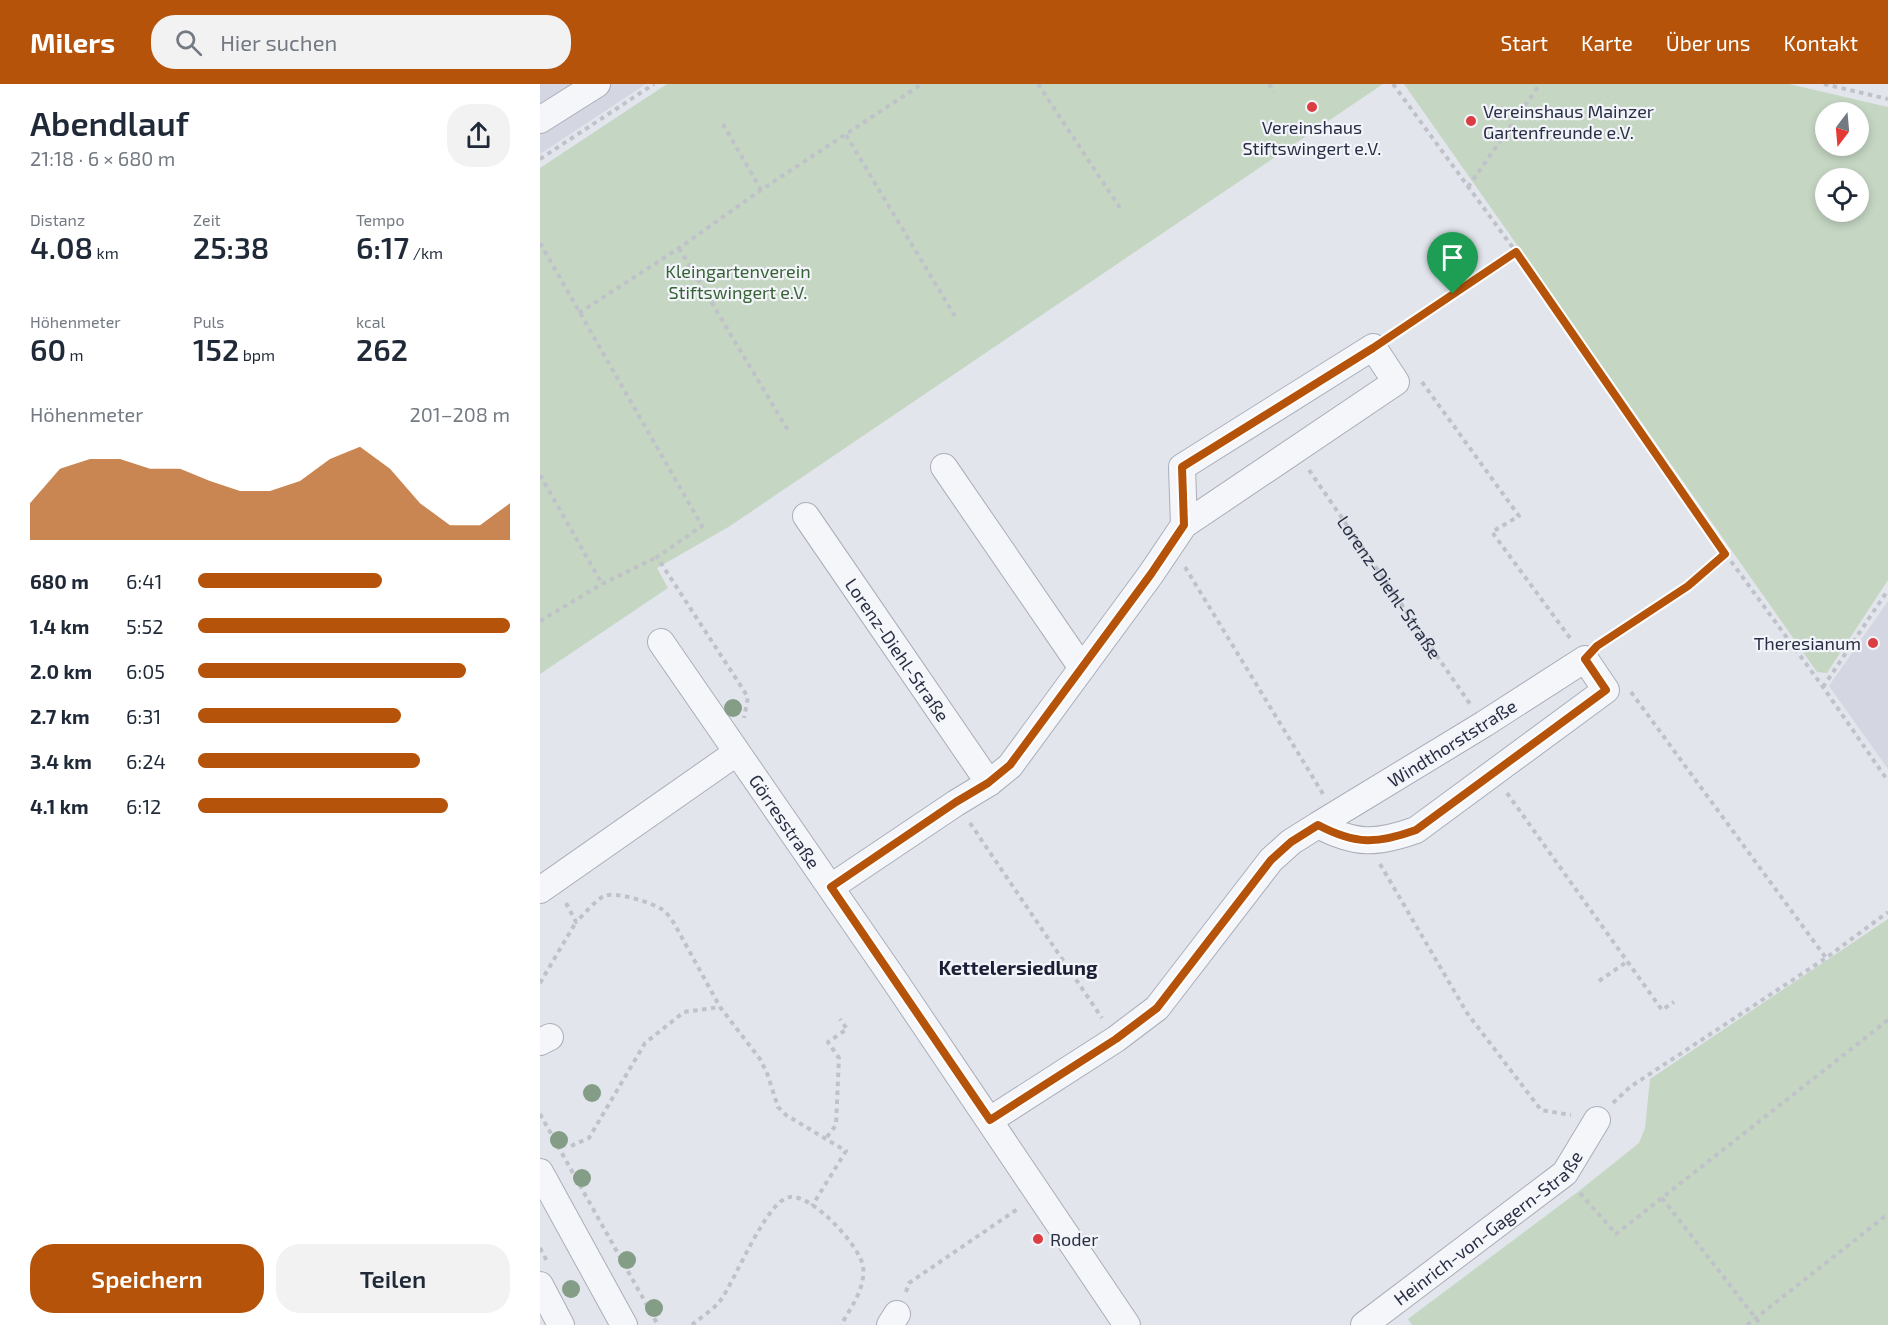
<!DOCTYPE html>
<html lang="de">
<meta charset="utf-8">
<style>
:root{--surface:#fff;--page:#f2f2f3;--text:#1f2937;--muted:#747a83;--accent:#b45309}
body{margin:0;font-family:"Exo 2",sans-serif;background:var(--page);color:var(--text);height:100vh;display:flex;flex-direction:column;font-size:22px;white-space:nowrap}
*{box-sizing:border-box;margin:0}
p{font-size:20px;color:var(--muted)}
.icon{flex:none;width:33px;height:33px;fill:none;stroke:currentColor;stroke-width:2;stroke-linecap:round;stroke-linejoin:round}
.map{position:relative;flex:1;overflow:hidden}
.side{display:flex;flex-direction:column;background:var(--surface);width:540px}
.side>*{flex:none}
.needle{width:39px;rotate:196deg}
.fabs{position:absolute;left:1275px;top:18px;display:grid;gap:12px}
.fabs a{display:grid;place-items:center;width:54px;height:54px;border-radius:50%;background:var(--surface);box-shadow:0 3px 9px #0003;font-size:30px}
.pin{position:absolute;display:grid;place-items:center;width:51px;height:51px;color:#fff;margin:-62px -26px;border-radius:50% 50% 50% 0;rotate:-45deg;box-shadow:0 0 6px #0007}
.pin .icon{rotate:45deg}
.round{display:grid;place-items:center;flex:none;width:63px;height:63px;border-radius:24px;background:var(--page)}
.overview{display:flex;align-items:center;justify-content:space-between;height:102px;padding:0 30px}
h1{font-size:33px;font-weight:600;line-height:45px}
.stats{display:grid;grid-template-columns:repeat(3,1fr);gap:9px;height:102px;padding:6px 30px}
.stats div{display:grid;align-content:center}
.stats b{font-size:30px;font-weight:600}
.stats small{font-size:16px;font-weight:400}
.stats p{font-size:16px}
.chart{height:168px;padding:12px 30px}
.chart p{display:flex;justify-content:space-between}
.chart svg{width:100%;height:108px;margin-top:6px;fill:var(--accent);opacity:.7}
.button{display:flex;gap:12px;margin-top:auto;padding:12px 30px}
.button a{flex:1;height:69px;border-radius:24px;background:var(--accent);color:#fff;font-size:24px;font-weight:600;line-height:69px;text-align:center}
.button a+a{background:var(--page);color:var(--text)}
ul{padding:0 30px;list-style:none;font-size:20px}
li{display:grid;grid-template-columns:96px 72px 1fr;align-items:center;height:45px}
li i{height:15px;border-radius:8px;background:var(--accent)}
header{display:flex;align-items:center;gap:36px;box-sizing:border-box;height:84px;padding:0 30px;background:var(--accent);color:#fff}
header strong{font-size:28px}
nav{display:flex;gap:33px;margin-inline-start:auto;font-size:21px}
.search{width:420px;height:54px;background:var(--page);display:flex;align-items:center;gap:15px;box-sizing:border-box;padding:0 21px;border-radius:24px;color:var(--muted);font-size:22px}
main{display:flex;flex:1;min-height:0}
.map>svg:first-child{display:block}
</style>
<header>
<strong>Milers</strong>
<div class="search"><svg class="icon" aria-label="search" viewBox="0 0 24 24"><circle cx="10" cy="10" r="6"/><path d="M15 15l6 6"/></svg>Hier suchen</div>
<nav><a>Start</a><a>Karte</a><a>Über uns</a><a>Kontakt</a></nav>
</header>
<main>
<section class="side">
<div class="overview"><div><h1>Abendlauf</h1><p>21:18 · 6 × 680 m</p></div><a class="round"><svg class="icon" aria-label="share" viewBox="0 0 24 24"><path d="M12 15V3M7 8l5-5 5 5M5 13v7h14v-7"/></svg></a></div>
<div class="stats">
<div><p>Distanz</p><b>4.08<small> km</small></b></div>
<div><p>Zeit</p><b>25:38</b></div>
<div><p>Tempo</p><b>6:17<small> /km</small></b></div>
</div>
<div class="stats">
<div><p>Höhenmeter</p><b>60<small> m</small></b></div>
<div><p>Puls</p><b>152<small> bpm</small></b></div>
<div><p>kcal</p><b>262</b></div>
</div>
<div class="chart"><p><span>Höhenmeter</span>201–208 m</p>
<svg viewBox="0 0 160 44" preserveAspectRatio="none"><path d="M0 44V29L10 15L20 11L30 11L40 15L50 15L60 20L70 24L80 24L90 20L100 11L110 6L120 15L130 29L140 38L150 38L160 29V44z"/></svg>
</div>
<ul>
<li><b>680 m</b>6:41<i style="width:59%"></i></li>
<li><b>1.4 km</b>5:52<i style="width:100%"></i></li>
<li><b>2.0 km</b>6:05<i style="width:86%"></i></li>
<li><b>2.7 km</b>6:31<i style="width:65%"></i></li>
<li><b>3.4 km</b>6:24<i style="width:71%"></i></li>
<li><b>4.1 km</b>6:12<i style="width:80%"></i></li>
</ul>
<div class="button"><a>Speichern</a><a>Teilen</a></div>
</section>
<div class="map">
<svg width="1348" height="1241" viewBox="0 0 1348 1241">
<rect width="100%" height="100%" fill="#e2e5ec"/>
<!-- built -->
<path fill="#d4d7e1" d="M0,0H106L0,70Z
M1348,517V685L1289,602Z"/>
<!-- green -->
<path fill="#c5d6c3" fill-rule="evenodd" d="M127,0H843L190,442L117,484L128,504L0,590V84Z
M864,0H1249L1348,23V496L1287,589L1277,588ZM1318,28V62H1286V28ZM1318,94V128H1286V94Z
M1348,835V1241H872L868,1235L1039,1107L1099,1059L1105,1044L1110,995Z"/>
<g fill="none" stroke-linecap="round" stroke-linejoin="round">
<!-- minor casing -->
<g stroke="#aaaeba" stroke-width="28">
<g id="minor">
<path d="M0,36L57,0"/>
<path d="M404,383L542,584"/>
<path id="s2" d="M266,432L449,699"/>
<path id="s3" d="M121,558L355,897L587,1241"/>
<path d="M291,803L416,719L449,699L470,682L611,490L644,441L856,298L833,263L642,383L644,441"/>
<path d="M0,806L196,669"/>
<path d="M0,958L10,953"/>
<path d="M450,1036L576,955L617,924L731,776L751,758L778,741C816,761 837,760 876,746L1066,606L1045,575L944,640L778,741"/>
<path d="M0,1088L84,1241"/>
<path d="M0,1201L21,1241"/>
<path d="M350,1241L357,1230"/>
<path id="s4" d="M824,1241L1025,1089L1057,1036"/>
</g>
</g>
<!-- path -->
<g stroke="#c0c2ca" stroke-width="4" stroke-dasharray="4.5 4.5" stroke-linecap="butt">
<path d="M498,0L580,124"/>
<path d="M729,0L734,8"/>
<path d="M853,0L976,168L1185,469L1283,603L1348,697"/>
<path d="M1284,0L1348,15"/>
<path d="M183,40L221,106"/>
<path d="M306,51L416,234"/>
<path d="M0,75L114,0"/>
<path d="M928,103L1000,0"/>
<path d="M0,159L162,442L117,473L208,613L204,634"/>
<path d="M139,164L249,348"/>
<path d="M39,229L139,164L221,106L382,0"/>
<path d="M853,250L976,168"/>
<path d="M882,298L979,432L952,448L1030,554"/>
<path id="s1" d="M769,386L930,620"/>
<path d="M0,391L62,500"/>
<path d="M645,483L783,710"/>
<path d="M0,537L62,500L117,473"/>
<path d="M1062,559L1147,503L1185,469"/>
<path d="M1283,603L1348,506"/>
<path d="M1091,608L1286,874"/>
<path d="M967,709L1122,926L1134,918"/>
<path d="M430,739L562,934"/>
<path d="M840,780L927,929L1001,1026L1031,1031"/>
<path d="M26,819L36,838C43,831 56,816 64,812C76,807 113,819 123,826C128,830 132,836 135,841L180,923L220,975L227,989L238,1023L246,1031L306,1067L272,1122"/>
<path d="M1059,897L1088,877"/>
<path d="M0,899L36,838"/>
<path d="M1073,1019L1090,1003L1286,874L1348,828"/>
<path d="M0,1030L118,1241"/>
<path d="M287,1053L296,1041L299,974L288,958L307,945L300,935"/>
<path d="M31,1062L49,1054L105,959L144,928L180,923"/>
<path d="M1040,1109L1076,1150L1348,936"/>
<path d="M1122,1114L1221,1241"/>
<path d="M0,1164L7,1177"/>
<path d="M366,1208L369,1199L479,1124"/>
<path d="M152,1241C161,1233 173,1226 180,1217C195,1197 227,1115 250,1113C272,1110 319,1161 323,1182C326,1204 311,1223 301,1241"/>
<path d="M1207,1241L1348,1130"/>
</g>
<!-- minor -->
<use href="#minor" stroke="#f5f6f9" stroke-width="26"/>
</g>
<!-- trees -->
<g fill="#849d87">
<circle cx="193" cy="624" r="9"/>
<circle cx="52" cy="1009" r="9"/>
<circle cx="19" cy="1056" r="9"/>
<circle cx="42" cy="1094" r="9"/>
<circle cx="87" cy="1176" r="9"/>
<circle cx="31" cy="1205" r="9"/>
<circle cx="114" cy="1224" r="9"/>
</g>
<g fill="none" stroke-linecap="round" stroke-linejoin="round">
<!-- route casing -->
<g stroke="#fff" stroke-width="12">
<path id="route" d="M976,168L1185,470L1148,502L1057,562L1045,575L1066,606L876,746C837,760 816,761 778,741L751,758L731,776L617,924L576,955L450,1036L291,803L416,718L448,699L470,681L611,490L644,441L642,383L833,264Z"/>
</g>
<!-- route -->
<use href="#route" stroke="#b45309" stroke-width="8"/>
</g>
<!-- markers -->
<g fill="#da3e42" stroke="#f2f4f9" stroke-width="2">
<circle cx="772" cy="23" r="6"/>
<circle cx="931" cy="37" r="6"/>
<circle cx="1333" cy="559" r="6"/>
<circle cx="498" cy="1155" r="6"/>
</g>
<g text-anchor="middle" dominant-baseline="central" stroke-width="4.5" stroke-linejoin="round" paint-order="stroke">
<!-- poi labels -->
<g font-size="18" fill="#282f45" stroke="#f2f4f9" text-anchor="start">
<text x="943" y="27">Vereinshaus Mainzer<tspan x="943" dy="21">Gartenfreunde e.V.</tspan></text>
<text x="772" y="43" text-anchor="middle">Vereinshaus<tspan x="772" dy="21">Stiftswingert e.V.</tspan></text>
<text x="1321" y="559" text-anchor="end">Theresianum</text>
<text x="510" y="1155">Roder</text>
</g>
<!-- park labels -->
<g font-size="18" fill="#376235" stroke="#f2f4f9">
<text x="198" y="187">Kleingartenverein<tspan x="198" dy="21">Stiftswingert e.V.</tspan></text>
</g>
<!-- street labels -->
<g font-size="18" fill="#282f45" stroke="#f2f4f9">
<text stroke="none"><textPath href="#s1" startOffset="142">Lorenz-Diehl-Straße</textPath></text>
<text stroke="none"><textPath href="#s2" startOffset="162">Lorenz-Diehl-Straße</textPath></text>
<text transform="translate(912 659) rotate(-32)">Windthorststraße</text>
<text stroke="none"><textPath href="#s3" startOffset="218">Görresstraße</textPath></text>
<text stroke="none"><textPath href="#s4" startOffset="158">Heinrich-von-Gagern-Straße</textPath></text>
</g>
<!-- neighbourhood labels -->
<g font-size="20" font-weight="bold" fill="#1b2036" stroke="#f2f4f9">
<text x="478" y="883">Kettelersiedlung</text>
</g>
</g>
</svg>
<div class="fabs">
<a><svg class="needle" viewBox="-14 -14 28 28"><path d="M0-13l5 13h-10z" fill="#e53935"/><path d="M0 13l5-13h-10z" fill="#747a83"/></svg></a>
<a><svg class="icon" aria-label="locate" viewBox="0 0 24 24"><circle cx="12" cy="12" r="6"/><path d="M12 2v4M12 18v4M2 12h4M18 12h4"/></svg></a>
</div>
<div class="pin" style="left:913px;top:210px;background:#1e9e55"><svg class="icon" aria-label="arrive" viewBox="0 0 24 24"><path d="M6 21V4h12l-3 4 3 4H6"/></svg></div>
</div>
</main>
